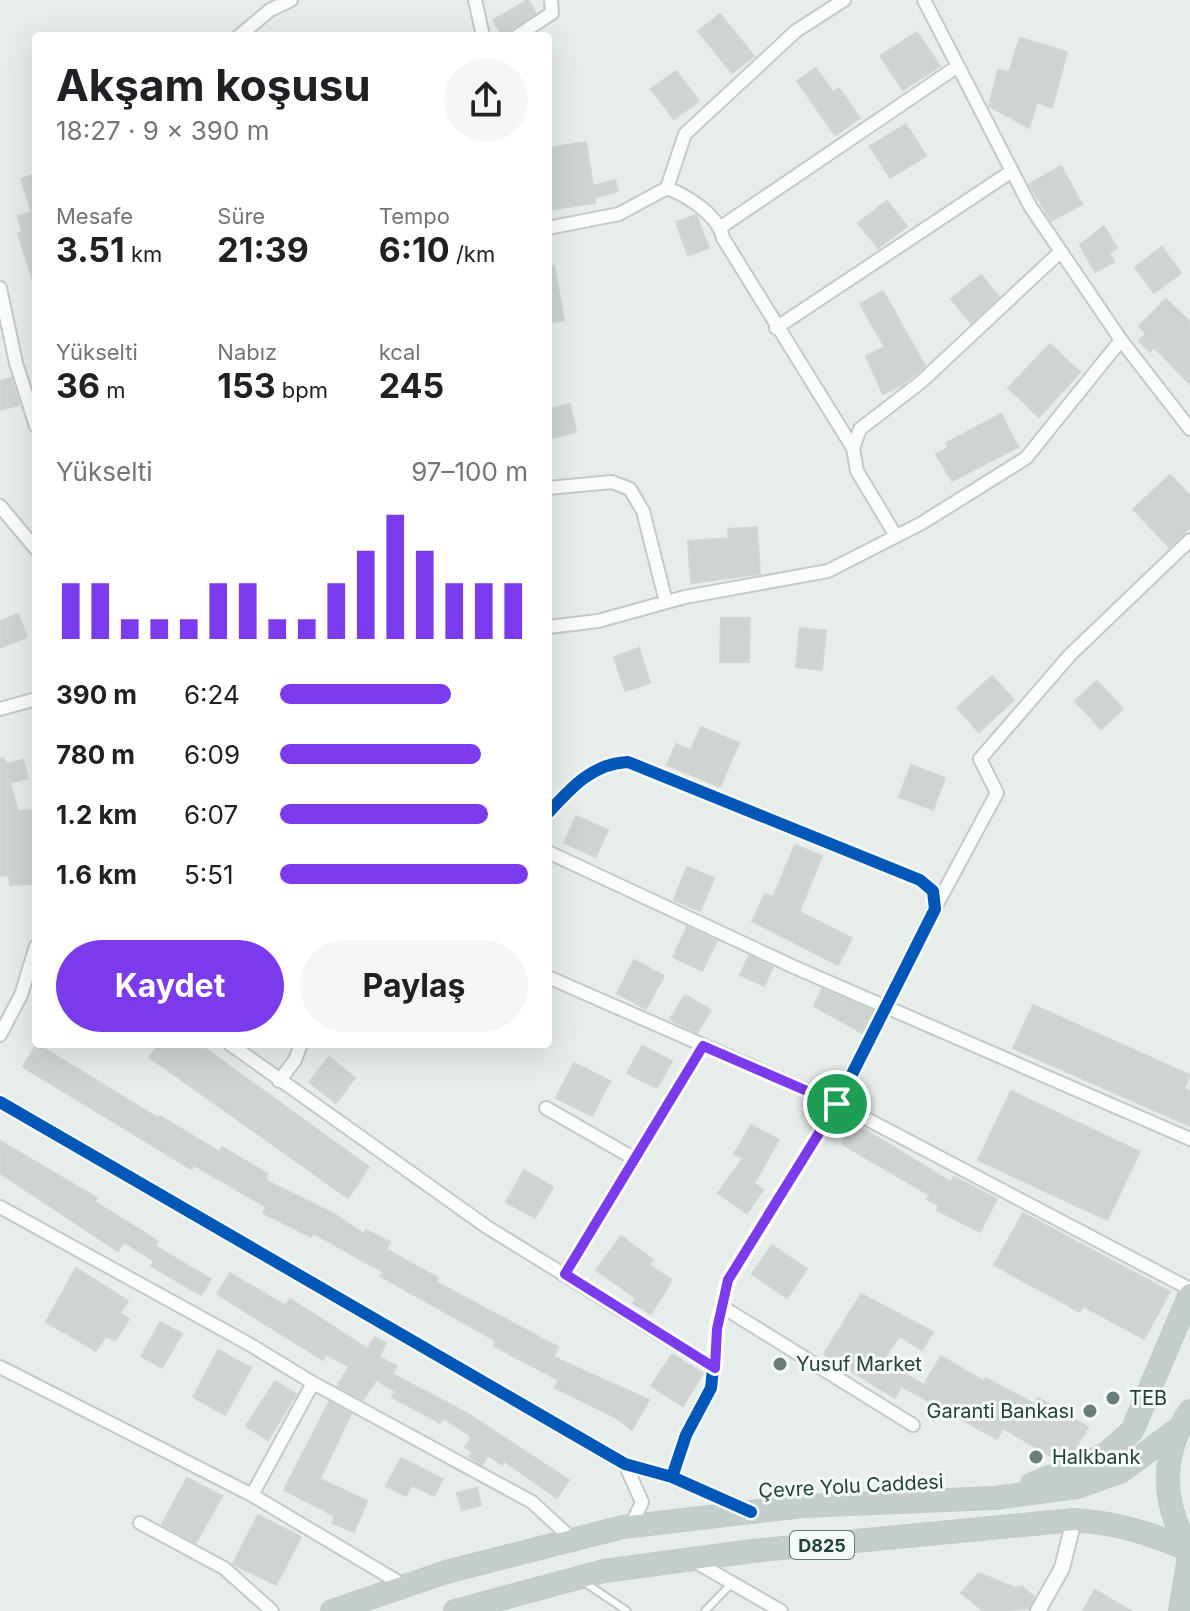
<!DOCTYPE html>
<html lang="tr">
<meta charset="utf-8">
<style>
:root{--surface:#fff;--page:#f6f6f6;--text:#202124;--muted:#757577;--accent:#7c3aed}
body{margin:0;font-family:Inter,sans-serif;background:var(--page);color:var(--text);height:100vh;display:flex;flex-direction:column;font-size:30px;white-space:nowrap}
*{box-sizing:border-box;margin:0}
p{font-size:26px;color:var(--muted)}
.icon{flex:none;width:44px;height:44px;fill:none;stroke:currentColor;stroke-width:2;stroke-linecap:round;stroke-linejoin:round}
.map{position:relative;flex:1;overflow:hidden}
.panel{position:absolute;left:32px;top:32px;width:520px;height:1016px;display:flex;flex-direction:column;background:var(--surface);border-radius:8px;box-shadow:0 8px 32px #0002}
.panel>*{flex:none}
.pin{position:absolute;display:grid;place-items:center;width:68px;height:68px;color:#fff;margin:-34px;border:4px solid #fff;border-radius:50%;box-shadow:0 2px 8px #0007}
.round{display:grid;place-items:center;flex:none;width:84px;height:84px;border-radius:42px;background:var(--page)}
.summary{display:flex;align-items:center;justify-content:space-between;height:136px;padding:0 24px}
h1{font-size:44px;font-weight:700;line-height:60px}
.figures{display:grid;grid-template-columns:repeat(3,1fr);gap:12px;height:136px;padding:8px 24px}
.figures div{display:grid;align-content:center}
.figures b{font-size:34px;font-weight:700}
.figures small{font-size:22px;font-weight:400}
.figures p{font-size:22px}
.chart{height:224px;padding:16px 24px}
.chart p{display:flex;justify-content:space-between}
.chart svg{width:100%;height:144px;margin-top:8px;stroke:var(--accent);stroke-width:6}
.cta{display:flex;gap:16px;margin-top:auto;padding:16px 24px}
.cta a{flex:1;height:92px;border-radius:48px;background:var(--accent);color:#fff;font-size:32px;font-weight:700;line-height:92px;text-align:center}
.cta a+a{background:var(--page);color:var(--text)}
ul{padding:0 24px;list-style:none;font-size:26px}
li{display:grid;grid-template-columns:128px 96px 1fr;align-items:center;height:60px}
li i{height:20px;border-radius:10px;background:var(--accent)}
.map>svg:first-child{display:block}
</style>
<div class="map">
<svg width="1190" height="1611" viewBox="0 0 1190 1611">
<rect width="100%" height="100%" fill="#e7edea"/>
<!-- building -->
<path fill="#ced4d2" stroke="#d0d6d3" stroke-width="2" d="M528,0L536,13L512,28L508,36H503L493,20Z
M720,14L754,56L732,73L698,31Z
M917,32L940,66L903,90L880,56Z
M1020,38L1067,52L1052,108L1037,102L1029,128L989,106L998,70L1009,72Z
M816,68L833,92L839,88L860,118L835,135L797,81Z
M676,71L699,101L674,119L651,89Z
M906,124L926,156L890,178L870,146Z
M586,142L593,186L615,180L618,191L595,198V203L548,210V148Z
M1061,166L1082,204L1051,221L1029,184Z
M36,174V282H33L18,233L22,232L18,216L32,212L21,179Z
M887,201L907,226L878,248L858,223Z
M696,215L709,248L688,256L676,222Z
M1104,226L1117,248L1109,253L1114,262L1095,272L1080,245Z
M1162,247L1181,273L1154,293L1135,267Z
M554,266L564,320L548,323V267Z
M981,275L999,297L971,323L951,299Z
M883,291L925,366L902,385L883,394L866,356L885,347L860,304Z
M1166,299L1190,322V384L1154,347L1150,352L1139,341L1146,333L1139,326Z
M1050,344L1080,372L1039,417L1008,388Z
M11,378L19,405L0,410V381Z
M570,404L576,432L548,439V409Z
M1001,414L1018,447L952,481L936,454L948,448L946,443Z
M1170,475L1190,496V527L1169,547L1133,509Z
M757,527L760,574L691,583L688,541L729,538L728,529Z
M18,614L27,637L0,648V621Z
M721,618H750L749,662H720Z
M800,628L826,631L822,670L796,667Z
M639,648L650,683L625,691L614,657Z
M992,676L1014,700L979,732L957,708Z
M1097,681L1123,709L1101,729L1075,701Z
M701,727L739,743L720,787L667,765L676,744L691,750Z
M4,758L6,764L23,760L28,778L10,783L18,811L36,810V843H32L33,884L10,885L9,875L0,876V759Z
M911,765L945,778L933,810L899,797Z
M576,816L608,830L596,857L564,843Z
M795,845L822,856L799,912L852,938L838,965L752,921L765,894L773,897Z
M687,867L714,878L700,911L674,900Z
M687,927L717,941L702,971L673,957Z
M749,956L773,967L764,986L740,975Z
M634,960L664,976L646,1009L617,993Z
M822,989L874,1011L862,1033L814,1006Z
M685,995L711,1010L697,1033L670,1019Z
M1033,1005L1190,1075L1184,1089L1190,1091V1126L1013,1048Z
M37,1044L158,1118L160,1116L220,1152L222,1147L268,1174L265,1180L336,1215L364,1234L366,1230L390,1242L386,1249L438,1278L436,1282L558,1347L553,1357L649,1400L632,1430L615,1417L555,1388L559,1380L494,1346L496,1341L380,1276L383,1272L313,1233L311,1237L263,1213L266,1207L194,1165L191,1169L23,1067Z
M159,1044H199L369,1167L348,1198L149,1057Z
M642,1046L672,1061L657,1088L627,1073Z
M329,1057L355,1078L336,1103L309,1082Z
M574,1063L610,1081L592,1116L556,1098Z
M1011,1091L1140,1152L1107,1220L978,1160Z
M854,1123L951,1182L954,1177L997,1199L980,1232L937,1210L939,1206L927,1199L929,1195L842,1144Z
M751,1125L779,1140L754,1183L763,1190L747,1213L718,1193L743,1158L734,1154Z
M0,1141L97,1198L95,1202L158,1241L155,1246L211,1279L201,1295L151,1266L154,1261L124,1242L118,1251L0,1173Z
M524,1170L553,1187L535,1218L506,1202Z
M1023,1213L1170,1292L1144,1339L1083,1306L1080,1312L994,1265Z
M621,1236L653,1260L649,1265L672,1280L651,1314L633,1303L636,1298L596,1270Z
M772,1245L807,1269L787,1298L752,1274Z
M76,1268L128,1301L120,1313L129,1319L115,1341L106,1336L96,1351L46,1322Z
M230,1273L286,1306L290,1299L368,1349L375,1337L386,1343L379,1357L397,1366L392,1374L465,1412L569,1480L557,1498L504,1461L502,1465L488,1455L482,1465L469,1456L473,1453L465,1447L472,1437L443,1418L440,1423L392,1397L395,1391L376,1380L363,1400L337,1386L349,1367L326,1354L323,1360L217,1294Z
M861,1294L933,1332L922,1350L899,1336L883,1361L924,1385L941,1356L984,1381L986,1378L1034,1404L1038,1398L1088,1427L1072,1454L1057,1460L1003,1428L997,1439L901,1386L895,1398L824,1354Z
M160,1322L182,1334L162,1368L141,1356Z
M218,1350L251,1368L225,1415L193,1397Z
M672,1354L703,1373L683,1406L651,1386Z
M275,1381L296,1394L268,1440L246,1426Z
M329,1402L351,1414L320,1479L367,1501L354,1532L332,1523L335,1516L284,1490Z
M401,1458L443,1479L434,1496L412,1485L406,1496L386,1486Z
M187,1478L222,1496L196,1543L162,1524Z
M477,1488L481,1505L462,1510L457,1493Z
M258,1515L301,1537L276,1585L233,1564Z
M979,1573L1015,1588L1022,1586L1034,1597L1029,1609L984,1611L961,1593Z
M1095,1590L1131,1611H1083Z"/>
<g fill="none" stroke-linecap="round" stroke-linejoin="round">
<!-- service casing -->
<g stroke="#c4cac8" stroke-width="10">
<path id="service" d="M584,1582L627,1611
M705,1611L732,1583"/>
</g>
<!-- minor casing -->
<g stroke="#c4cac8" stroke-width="16">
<path id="minor" d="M475,0L483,36
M924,0L1030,206L1121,340L1190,429
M239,36L270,10L291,0
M517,36L552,13L551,0
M667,188C688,196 719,216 723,238L853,448
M721,227L958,66
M548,228L619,214L667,188L685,134L796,31L844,0
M0,288L16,363L36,426
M776,328L1012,171
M548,488L612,482L630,489L643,511L666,602
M0,506L36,549
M896,536L857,471L853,448L860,429L921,382L1060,252
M548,627L598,621L685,597L828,571L922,523L1026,458L1121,340
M0,709L36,699
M548,813C571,788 593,763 628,762L920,880L933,891L935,909L837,1104L728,1280L717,1329L711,1388L686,1435L672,1477
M548,852L794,967L1190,1139
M935,908L997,793L980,759L1070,655L1190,540
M548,977L842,1106L1190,1289
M0,1035L21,995L36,946
M230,1044L487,1227L715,1368
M279,1081L295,1060L301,1044
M0,1102L625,1464L672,1477L748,1510
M546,1108L635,1159
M0,1207L249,1344L313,1383L532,1502L573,1540
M565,1274L703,1046
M721,1306L913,1425
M0,1367L252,1495
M313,1383L252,1495L405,1586
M625,1464L642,1502L631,1526
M140,1523L224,1568L272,1611
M694,1561L781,1611"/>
</g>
<!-- tertiary casing -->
<g stroke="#c4cac8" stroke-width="18">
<path id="tertiary" d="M1038,1611L1062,1568L1074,1520"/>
</g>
<!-- trunk casing -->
<g stroke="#c2ccca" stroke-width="24">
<path id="trunk" d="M1190,1411C1159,1456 1162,1505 1190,1551
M1032,1484L1106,1454L1132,1431L1190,1294
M332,1611L446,1572L623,1527L803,1506L995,1498L1077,1487L1120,1472L1177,1430
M455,1611L604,1571L752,1551L1074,1520C1117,1523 1151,1533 1190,1551
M1180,1611L1190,1551"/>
</g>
<!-- service -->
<use href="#service" stroke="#fbfcfc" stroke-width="6"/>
<!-- minor -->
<use href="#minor" stroke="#fbfcfc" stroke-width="12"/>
<!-- tertiary -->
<use href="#tertiary" stroke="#fbfcfc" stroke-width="14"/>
<!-- trunk -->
<use href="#trunk" stroke="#c4cecc" stroke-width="20"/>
<!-- cycleway casing -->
<g stroke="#f6fbf9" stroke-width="17">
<path id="cycleway" d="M548,813C571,788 593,763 628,762L920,880L933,891L935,909L837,1104L728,1280L717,1329L711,1388L686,1435L672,1477
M0,1102L625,1464L672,1477L751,1512"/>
</g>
<!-- cycleway -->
<use href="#cycleway" stroke="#0057b8" stroke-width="12"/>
</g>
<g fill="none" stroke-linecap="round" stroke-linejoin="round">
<!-- route casing -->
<g stroke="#fff" stroke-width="16">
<path id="route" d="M703,1046L837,1104L728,1280L717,1329L715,1368L565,1274Z"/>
</g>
<!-- route -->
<use href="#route" stroke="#7c3aed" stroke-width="10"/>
</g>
<!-- markers -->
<g fill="#677e7a" stroke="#f6fbf9" stroke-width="3">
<circle cx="780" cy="1364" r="8"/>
<circle cx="1113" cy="1398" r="8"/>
<circle cx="1090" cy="1411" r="8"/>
<circle cx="1036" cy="1457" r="8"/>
</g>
<g text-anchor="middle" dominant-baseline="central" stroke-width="6" stroke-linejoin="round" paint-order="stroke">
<!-- shield labels -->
<rect fill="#f6fbf9" stroke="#627a75" stroke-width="2" x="790" y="1531" width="64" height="28" rx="6"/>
<g font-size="18" font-weight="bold" fill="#22433d">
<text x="822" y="1545">D825</text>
</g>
<!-- poi labels -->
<g font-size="20" fill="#22433d" stroke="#f6fbf9" text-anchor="start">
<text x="796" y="1364">Yusuf Market</text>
<text x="1129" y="1398">TEB</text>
<text x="1074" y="1411" text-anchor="end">Garanti Bankası</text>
<text x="1052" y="1457">Halkbank</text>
</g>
<!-- street labels -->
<g font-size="20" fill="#22433d" stroke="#f6fbf9">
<text transform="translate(851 1486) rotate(-3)">Çevre Yolu Caddesi</text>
</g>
</g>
</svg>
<div class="pin" style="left:837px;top:1104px;background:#1e9e55"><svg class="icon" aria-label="arrive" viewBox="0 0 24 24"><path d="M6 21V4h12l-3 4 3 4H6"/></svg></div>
<section class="panel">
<div class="summary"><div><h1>Akşam koşusu</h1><p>18:27 · 9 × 390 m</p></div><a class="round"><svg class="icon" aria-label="share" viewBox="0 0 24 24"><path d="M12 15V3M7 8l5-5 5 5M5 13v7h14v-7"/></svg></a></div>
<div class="figures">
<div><p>Mesafe</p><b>3.51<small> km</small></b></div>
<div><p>Süre</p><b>21:39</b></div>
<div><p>Tempo</p><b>6:10<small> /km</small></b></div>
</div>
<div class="figures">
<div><p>Yükselti</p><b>36<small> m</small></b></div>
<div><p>Nabız</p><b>153<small> bpm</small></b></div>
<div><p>kcal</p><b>245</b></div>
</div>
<div class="chart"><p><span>Yükselti</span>97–100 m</p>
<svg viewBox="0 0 160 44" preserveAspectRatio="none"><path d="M5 44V27M15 44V27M25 44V38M35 44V38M45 44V38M55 44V27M65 44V27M75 44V38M85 44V38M95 44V27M105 44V17M115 44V6M125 44V17M135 44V27M145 44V27M155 44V27"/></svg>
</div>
<ul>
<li><b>390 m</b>6:24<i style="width:69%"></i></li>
<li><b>780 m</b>6:09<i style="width:81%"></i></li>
<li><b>1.2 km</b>6:07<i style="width:84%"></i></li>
<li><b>1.6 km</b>5:51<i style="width:100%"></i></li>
</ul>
<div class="cta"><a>Kaydet</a><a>Paylaş</a></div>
</section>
</div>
